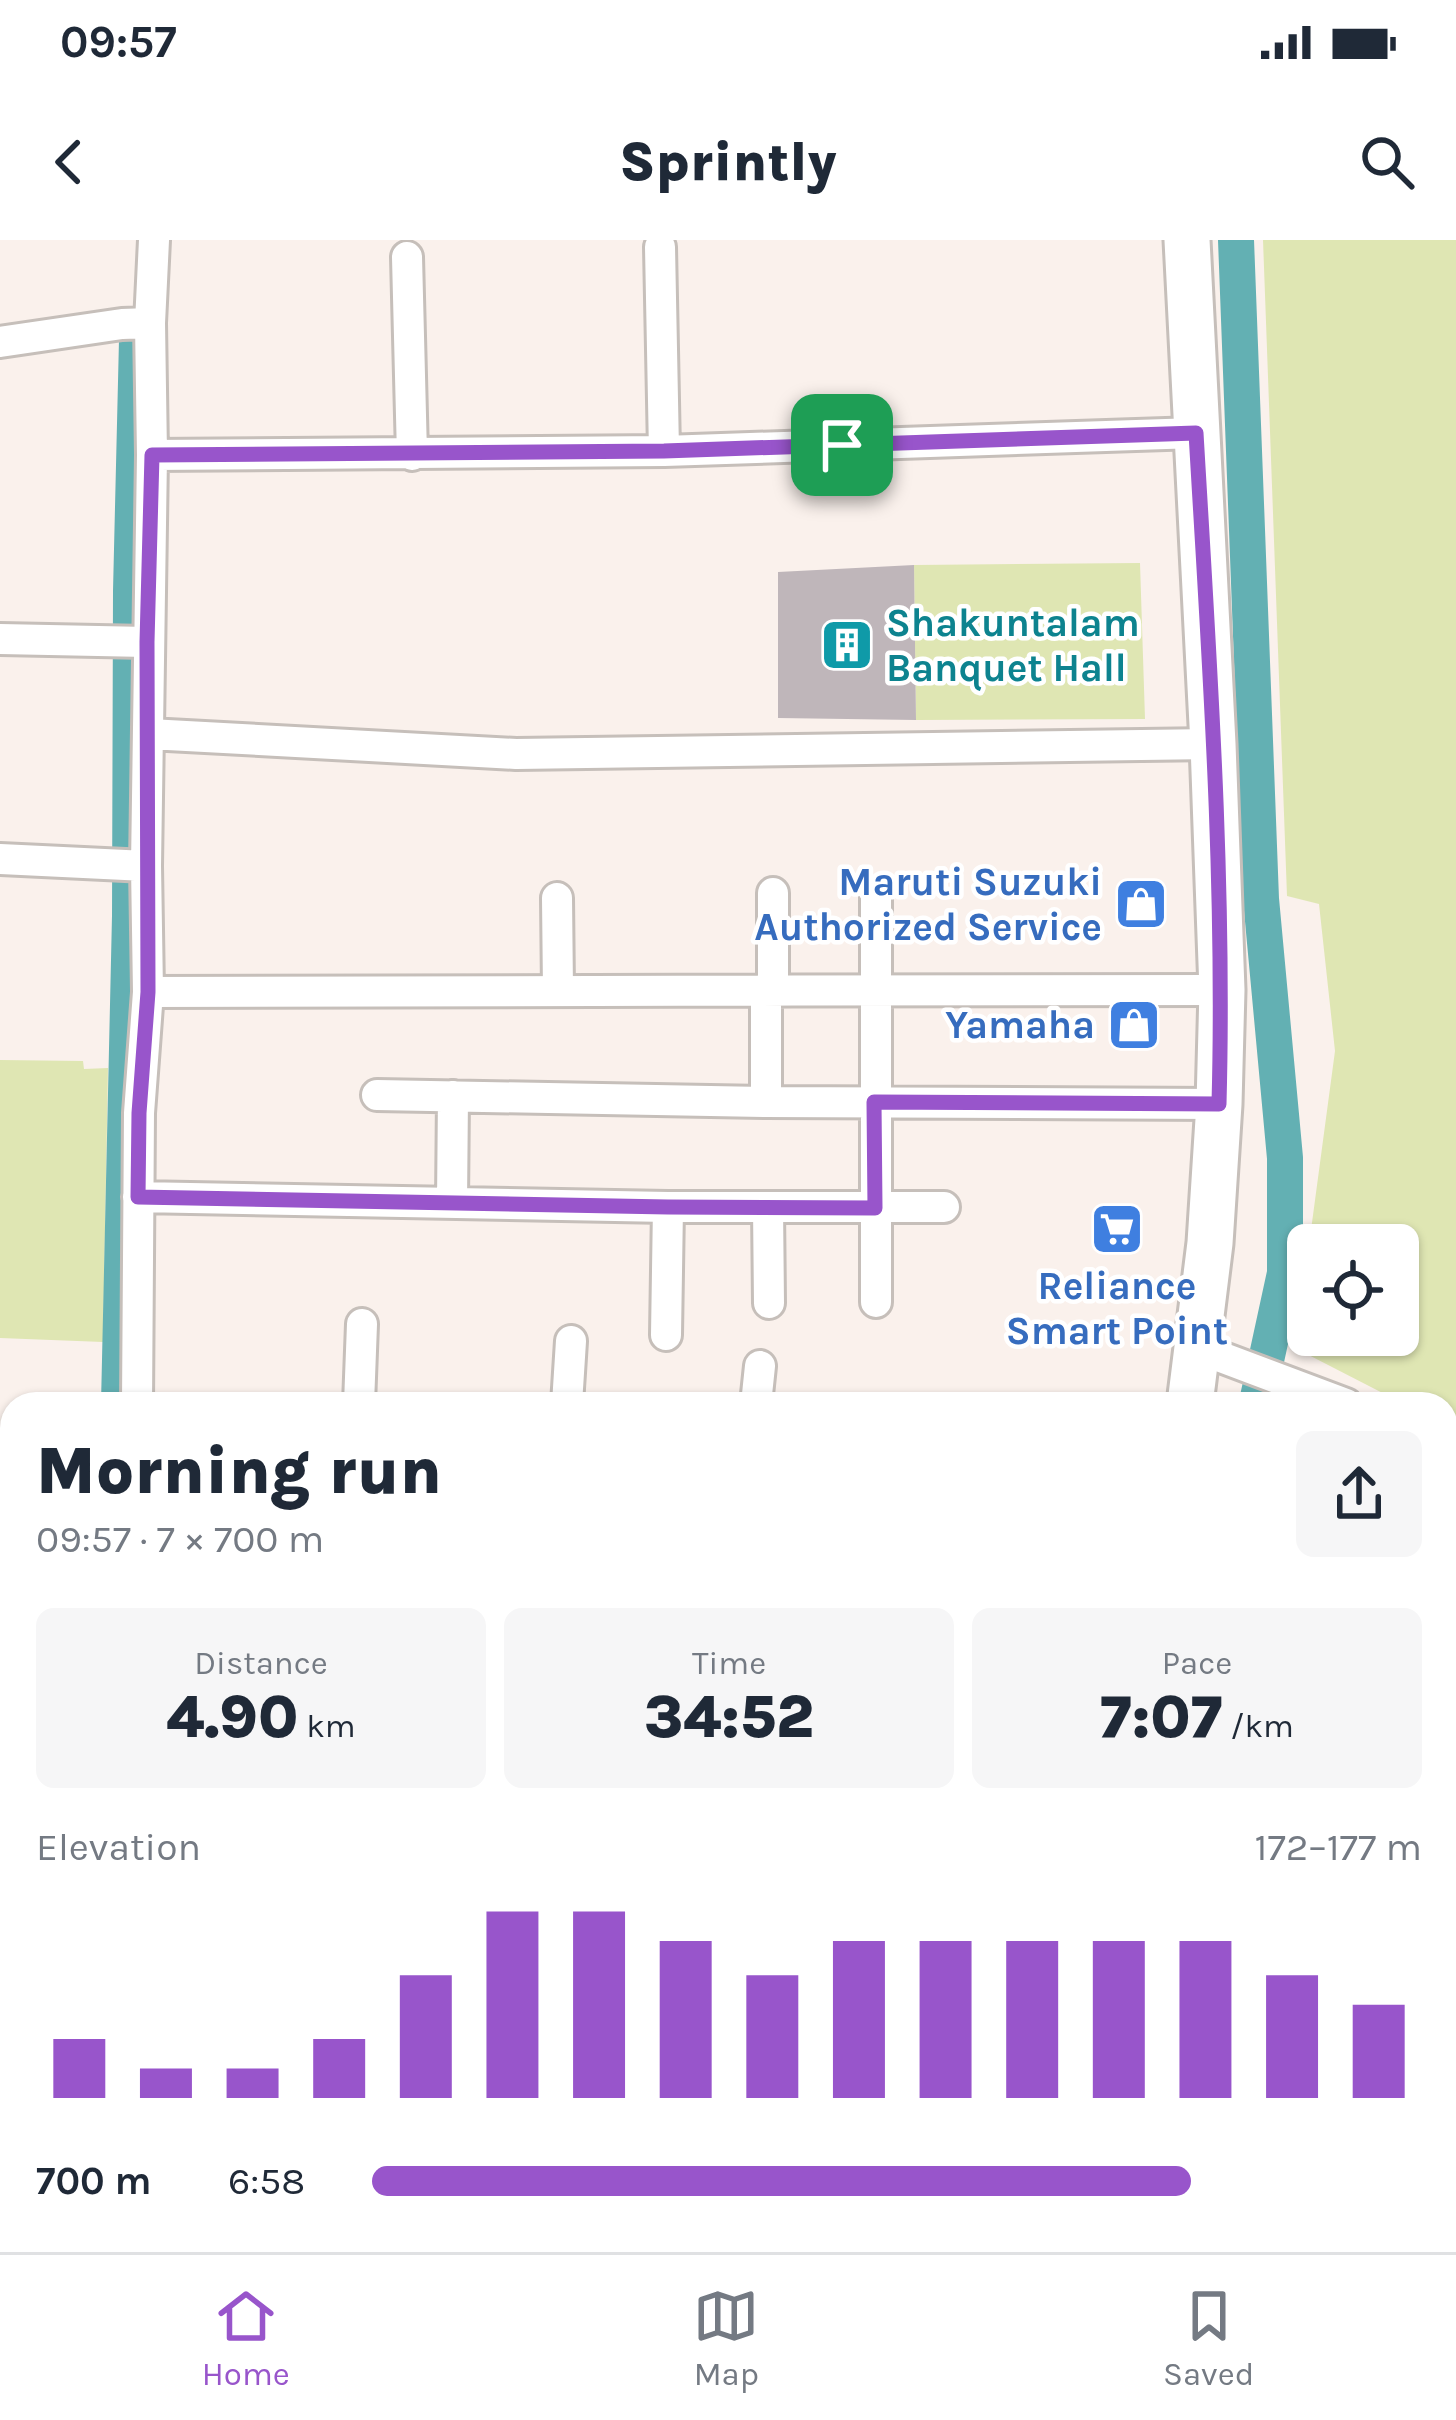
<!DOCTYPE html>
<meta charset="utf-8">
<style>
:root{--surface:#fff;--page:#f6f6f7;--text:#1f2937;--muted:#747a83;--line:#e0e1e3;--accent:#9855cb}
body{margin:0;font-family:Karla,sans-serif;background:var(--page);color:var(--text);height:100vh;display:flex;flex-direction:column;font-size:45px;white-space:nowrap}
*{box-sizing:border-box;margin:0}
p{font-size:39px;color:var(--muted)}
.icon{flex:none;width:66px;height:66px;fill:none;stroke:currentColor;stroke-width:2;stroke-linecap:round;stroke-linejoin:round}
.map{position:relative;flex:1;overflow:hidden}
.details{position:absolute;left:0px;top:1152px;width:1458px;height:861px;display:flex;flex-direction:column;background:var(--surface);border-radius:36px 36px 0 0;box-shadow:0 3px 9px #0004}
.details>*{flex:none}
.fabs{position:absolute;left:1287px;top:984px;display:grid;gap:24px}
.fabs a{display:grid;place-items:center;width:132px;height:132px;border-radius:18px;background:var(--surface);box-shadow:0 3px 9px #0004;font-size:60px}
.pin{position:absolute;display:grid;place-items:center;width:102px;height:102px;color:#fff;margin:-51px;border-radius:24px;box-shadow:0 6px 18px #0006}
.round{display:grid;place-items:center;flex:none;width:126px;height:126px;border-radius:18px;background:var(--page)}
.head{display:flex;align-items:center;justify-content:space-between;height:204px;padding:0 36px}
h1{font-size:66px;font-weight:800;line-height:90px}
.metrics{display:grid;grid-template-columns:repeat(3,1fr);gap:18px;height:204px;padding:12px 36px}
.metrics div{display:grid;align-content:center;border-radius:18px;background:var(--page);text-align:center}
.metrics b{font-size:60px;font-weight:800}
.metrics small{font-size:33px;font-weight:400}
.metrics p{font-size:33px}
.chart{height:336px;padding:24px 36px}
.chart p{display:flex;justify-content:space-between}
.chart svg{width:100%;height:216px;margin-top:12px;stroke:var(--accent);stroke-width:6}
ul{padding:0 36px;list-style:none;font-size:39px}
li{display:grid;grid-template-columns:192px 144px 1fr;align-items:center;height:90px}
li i{height:30px;border-radius:15px;background:var(--accent)}
.status{display:flex;justify-content:space-between;align-items:center;height:84px;padding:0 60px;background:var(--surface);direction:ltr}
.status svg{height:33px;fill:currentColor}
header{display:flex;justify-content:space-between;align-items:center;height:156px;padding:0 36px;background:var(--surface);font-size:54px;font-weight:800}
.dock{display:flex;justify-content:space-around;align-items:center;height:168px;border-top:3px solid var(--line);background:var(--surface);font-size:33px;color:var(--muted)}
.dock a{display:grid;justify-items:center;gap:6px}
.dock .selected{color:var(--accent)}
.map>svg:first-child{display:block}
</style>
<div class="status"><b>09:57</b><svg viewBox="0 0 49 12"><path d="M0 12V9h3v3zM5 12V6h3v6zM10 12V3h3v9zM15 12V0h3v12zM26 1h20v11H26zM47 4h2v5h-2z"/></svg></div>
<header><svg class="icon" aria-label="back" viewBox="0 0 24 24"><path d="M15 5l-7 7 7 7"/></svg>Sprintly<svg class="icon" aria-label="search" viewBox="0 0 24 24"><circle cx="10" cy="10" r="6"/><path d="M15 15l6 6"/></svg></header>
<div class="map">
<svg width="1456" height="2012" viewBox="0 0 1456 2012">
<rect width="100%" height="100%" fill="#faf1ec"/>
<!-- green -->
<path fill="#dfe6b3" d="M1263,0H1456V1290L1446,1262V1164H1404L1295,1108L1308,1011V1095H1398V1005H1309L1335,811L1319,664L1287,656Z
M1140,323L1145,479L916,480L914,325Z
M0,820L83,821L84,829L108,828L103,1102L0,1098Z
M0,1431H12V1518L0,1520Z
M12,1580V1746L2,1749L0,1582Z"/>
<g fill="none" stroke-linecap="round" stroke-linejoin="round">
<!-- canal -->
<path stroke="#63b0b3" stroke-width="36" d="M1236,0L1261,659L1285,918V1033L1257,1162L1263,1164
M119,1164L130,676L131,351L137,100
M1446,1692L1451,1742L1456,1888
M219,2001L221,2012"/>
</g>
<!-- building -->
<path fill="#bfb6ba" d="M914,325L916,480L778,478V332Z
M12,1518V1580L0,1582V1520Z
M12,1746V1810L0,1812V1749Z"/>
<g fill="none" stroke-linecap="round" stroke-linejoin="round">
<!-- street casing -->
<g stroke="#c6bfba" stroke-width="36">
<path id="street" d="M660,7L664,211
M407,17L412,215
M0,102L122,84L150,83
M152,215L664,211L1196,193
M0,399L147,402
M149,494L516,514L1213,504
M0,619L146,626
M773,653V749
M557,658L558,750
M766,748V862
M148,752C506,750 864,751 1222,750
M377,855L766,862L1219,864
M138,957L668,967H944
M452,962L453,856
M768,967L769,1063
M876,1062V653
M666,1095L668,967
M1197,1108L1346,1164
M137,1164L139,873L148,752L146,626L152,215L150,83L154,0
M359,1164L362,1084
M567,1164L571,1101
M756,1164L760,1126
M0,1207H12
M1446,1325L1456,1427
M0,1414H12
M0,1826L12,1824
M238,2001L240,2012
M616,2001L705,2009L706,2012"/>
</g>
<!-- primary casing -->
<g stroke="#c6bfba" stroke-width="51">
<path id="primary" d="M1187,0L1213,504L1222,750L1219,864L1210,1003L1190,1164
M1075,2012L1077,2001"/>
</g>
<!-- street -->
<use href="#street" stroke="#fff" stroke-width="30"/>
<!-- primary -->
<use href="#primary" stroke="#fff" stroke-width="45"/>
</g>
<g fill="none" stroke-linecap="round" stroke-linejoin="round">
<!-- route casing -->
<g stroke="#fff" stroke-width="24">
<path id="route" d="M1196,193C1209,416 1225,640 1219,864L874,862L875,968L668,967L138,957L139,873L148,752L147,402L152,215L664,211Z"/>
</g>
<!-- route -->
<use href="#route" stroke="#9855cb" stroke-width="15"/>
</g>
<!-- icons -->
<defs>
<g id="building-square" transform="scale(2.7)"><rect x="-9" y="-9" width="18" height="18" rx="4" fill="#0f9aa8" stroke="#fff"/><path d="M-4-6H4V6H1V3H-1V6H-4ZM-2.5-4.3h1.7v1.8h-1.7ZM.8-4.3h1.7v1.8H.8ZM-2.5-1h1.7V.8h-1.7ZM.8-1h1.7V.8H.8Z" fill="#fff"/></g>
<g id="shop-square" transform="scale(2.7)"><rect x="-9" y="-9" width="18" height="18" rx="4" fill="#3f7fe0" stroke="#fff"/><path d="M-5-2.5h2.3a2.7 3.5 0 0 1 5.4 0H5L5.5 6h-11ZM-1.5-2.5h3a1.5 2.3 0 0 0-3 0Z" fill="#fff"/></g>
<g id="supermarket-square" transform="scale(2.7)"><rect x="-9" y="-9" width="18" height="18" rx="4" fill="#3f7fe0" stroke="#fff"/><path d="M-6-5.5h2.5l.6 2H6L4.5 2H-2.5L-4.4-4H-6ZM-1.5 3.2a1.3 1.3 0 1 0 .1 0ZM3 3.2a1.3 1.3 0 1 0 .1 0Z" fill="#fff"/></g>
</defs>
<g fill-rule="evenodd">
<use href="#building-square" x="847" y="405"/>
<use href="#shop-square" x="1141" y="664"/>
<use href="#shop-square" x="1134" y="785"/>
<use href="#supermarket-square" x="1117" y="989"/>
</g>
<g text-anchor="middle" dominant-baseline="central" stroke-width="9" stroke-linejoin="round" paint-order="stroke">
<!-- culture labels -->
<g font-size="39" font-weight="bold" fill="#0d838f" stroke="#fff" text-anchor="start">
<text x="886" y="383">Shakuntalam<tspan x="886" dy="45">Banquet Hall</tspan></text>
</g>
<!-- shop labels -->
<g font-size="39" font-weight="bold" fill="#366cbe" stroke="#fff" text-anchor="end">
<text x="1102" y="642">Maruti Suzuki<tspan x="1102" dy="45">Authorized Service</tspan></text>
<text x="1095" y="785">Yamaha</text>
<text x="1117" y="1046" text-anchor="middle">Reliance<tspan x="1117" dy="45">Smart Point</tspan></text>
</g>
</g>
</svg>
<div class="fabs">
<a><svg class="icon" aria-label="locate" viewBox="0 0 24 24"><circle cx="12" cy="12" r="6"/><path d="M12 2v4M12 18v4M2 12h4M18 12h4"/></svg></a>
</div>
<div class="pin" style="left:842px;top:205px;background:#1e9e55"><svg class="icon" aria-label="arrive" viewBox="0 0 24 24"><path d="M6 21V4h12l-3 4 3 4H6"/></svg></div>
<section class="details">
<div class="head"><div><h1>Morning run</h1><p>09:57 · 7 × 700 m</p></div><a class="round"><svg class="icon" aria-label="share" viewBox="0 0 24 24"><path d="M12 15V3M7 8l5-5 5 5M5 13v7h14v-7"/></svg></a></div>
<div class="metrics">
<div><p>Distance</p><b>4.90<small> km</small></b></div>
<div><p>Time</p><b>34:52</b></div>
<div><p>Pace</p><b>7:07<small> /km</small></b></div>
</div>
<div class="chart"><p><span>Elevation</span>172–177 m</p>
<svg viewBox="0 0 160 44" preserveAspectRatio="none"><path d="M5 44V32M15 44V38M25 44V38M35 44V32M45 44V19M55 44V6M65 44V6M75 44V12M85 44V19M95 44V12M105 44V12M115 44V12M125 44V12M135 44V12M145 44V19M155 44V25"/></svg>
</div>
<ul>
<li><b>700 m</b>6:58<i style="width:78%"></i></li>
</ul>
</section>
</div>
<nav class="dock">
<a class="selected"><svg class="icon" aria-label="home" viewBox="0 0 24 24"><path d="M3 11l9-7 9 7M6 9v11h12V9"/></svg>Home</a>
<a><svg class="icon" aria-label="map" viewBox="0 0 24 24"><path d="M3 6l6-2 6 2 6-2v14l-6 2-6-2-6 2zM9 4v14M15 6v14"/></svg>Map</a>
<a><svg class="icon" aria-label="saved" viewBox="0 0 24 24"><path d="M7 4h10v16l-5-4-5 4z"/></svg>Saved</a>
</nav>
